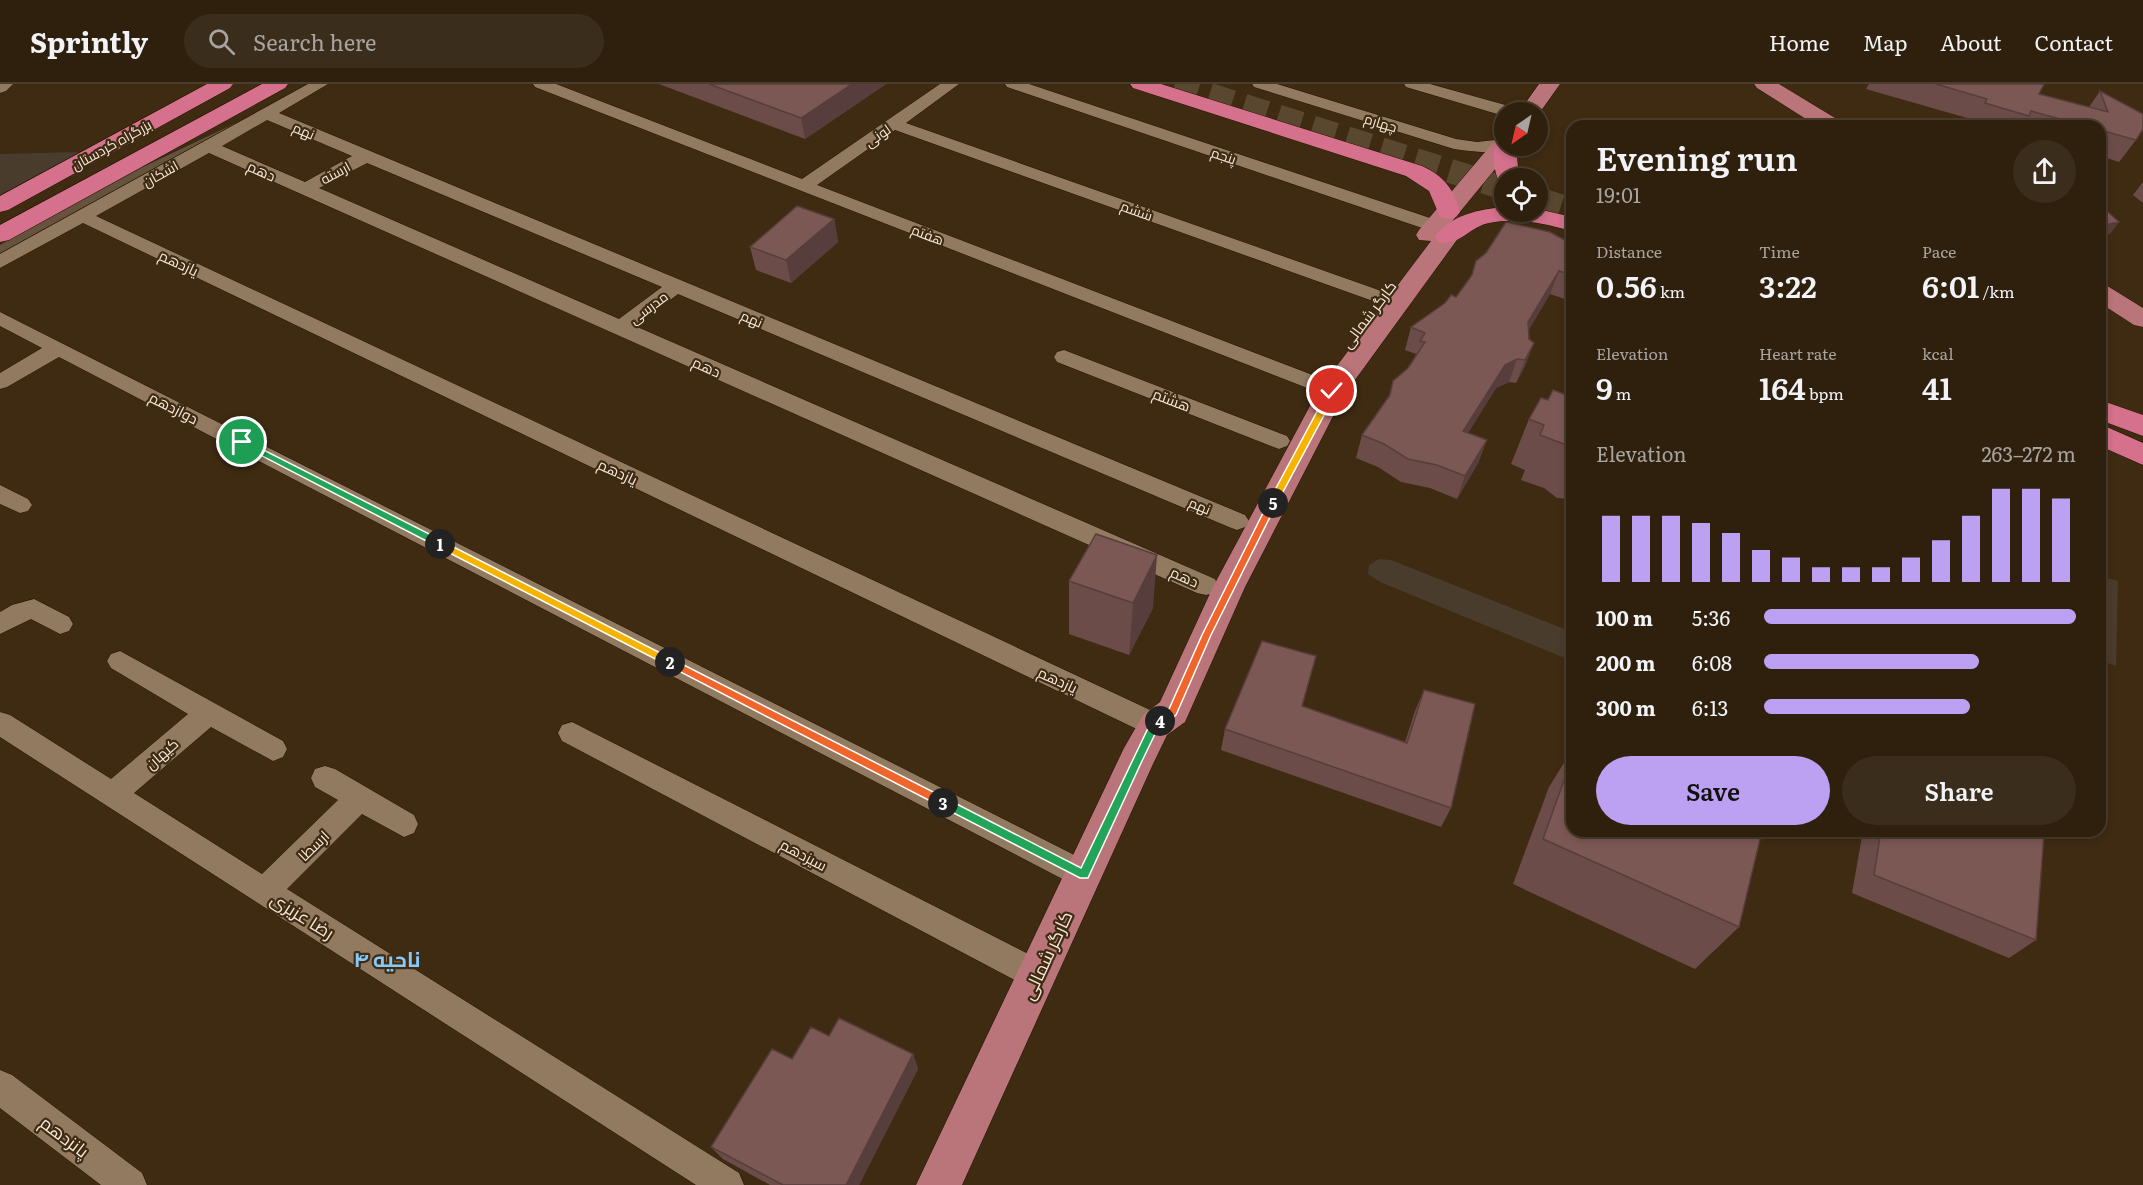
<!DOCTYPE html>
<meta charset="utf-8">
<style>
:root{--surface:#2f200e;--page:#3b2d1c;--text:#f1f3f6;--muted:#a7a39e;--line:#4a3e2e;--accent:#bca0f2}
body{margin:0;font-family:Literata,Cairo,serif;background:var(--page);color:var(--text);height:100vh;display:flex;flex-direction:column;font-size:22px;white-space:nowrap}
*{box-sizing:border-box;margin:0}
p{font-size:20px;color:var(--muted)}
.icon{flex:none;width:33px;height:33px;fill:none;stroke:currentColor;stroke-width:2;stroke-linecap:round;stroke-linejoin:round}
.map{position:relative;flex:1;overflow:hidden}
.sheet{position:absolute;left:1566px;top:36px;width:540px;height:717px;display:flex;flex-direction:column;background:var(--surface);border-radius:18px;box-shadow:0 3px 9px #0003,0 0 0 2px var(--line)}
.sheet>*{flex:none}
.needle{width:39px;rotate:214deg}
.fabs{position:absolute;left:1494px;top:18px;display:grid;gap:12px}
.fabs a{display:grid;place-items:center;width:54px;height:54px;border-radius:50%;background:var(--surface);box-shadow:0 3px 9px #0003,0 0 0 2px var(--line);font-size:30px}
.pin{position:absolute;display:grid;place-items:center;width:51px;height:51px;color:#fff;margin:-26px;border:3px solid #fff;border-radius:50%;box-shadow:0 2px 6px #0007}
.km{position:absolute;width:30px;height:30px;margin:-15px;border-radius:50%;background:#222;color:#fff;font-size:16px;line-height:30px;text-align:center}
.round{display:grid;place-items:center;flex:none;width:63px;height:63px;border-radius:32px;background:var(--page)}
.overview{display:flex;align-items:center;justify-content:space-between;height:102px;padding:0 30px}
h1{font-size:33px;font-weight:600;line-height:45px}
.metrics{display:grid;grid-template-columns:repeat(3,1fr);gap:9px;height:102px;padding:6px 30px}
.metrics div{display:grid;align-content:center}
.metrics b{font-size:30px;font-weight:600}
.metrics small{font-size:16px;font-weight:400}
.metrics p{font-size:16px}
.chart{height:168px;padding:12px 30px}
.chart p{display:flex;justify-content:space-between}
.chart svg{width:100%;height:108px;margin-top:6px;stroke:var(--accent);stroke-width:6}
.action{display:flex;gap:12px;margin-top:auto;padding:12px 30px}
.action a{flex:1;height:69px;border-radius:36px;background:var(--accent);color:#111;font-size:24px;font-weight:600;line-height:69px;text-align:center}
.action a+a{background:var(--page);color:var(--text)}
ul{padding:0 30px;list-style:none;font-size:20px}
li{display:grid;grid-template-columns:96px 72px 1fr;align-items:center;height:45px}
li i{height:15px;border-radius:8px;background:var(--accent)}
header{display:flex;align-items:center;gap:36px;box-sizing:border-box;height:84px;padding:0 30px;background:var(--surface);border-bottom:2px solid var(--line)}
header strong{font-size:28px}
nav{display:flex;gap:33px;margin-inline-start:auto;font-size:21px}
.search{width:420px;height:54px;background:var(--page);display:flex;align-items:center;gap:15px;box-sizing:border-box;padding:0 21px;border-radius:33px;color:var(--muted);font-size:22px}
.map>svg:first-child{display:block}
</style>
<header>
<strong>Sprintly</strong>
<div class="search"><svg class="icon" aria-label="search" viewBox="0 0 24 24"><circle cx="10" cy="10" r="6"/><path d="M15 15l6 6"/></svg>Search here</div>
<nav><a>Home</a><a>Map</a><a>About</a><a>Contact</a></nav>
</header>
<div class="map">
<svg width="2143" height="1101" viewBox="0 0 2143 1101">
<rect width="100%" height="100%" fill="#3f2b12"/>
<!-- green -->
<path fill="#493c2d" d="M81,68L0,111V70Z
M1379,475L1391,476L1572,548V577L1380,498L1368,490L1369,481Z
M2100,492L2118,497L2116,582L2100,576Z"/>
<!-- forest -->
<path fill="#65533e" d="M259,28L0,174V161L143,83Z"/>
<g fill="none" stroke-linecap="round" stroke-linejoin="round">
<!-- highway-tunnel -->
<path stroke="#5a4730" stroke-width="24" stroke-dasharray="24 12" stroke-linecap="butt" d="M1175,0L1504,104
M1538,115L1572,126"/>
<!-- minor casing -->
<g stroke="#251300" stroke-width="1">
<path id="minor" d="M0,0H13L6,7L0,9Z
M308,0H328L279,29L1245,431L1249,437L1245,443L1237,446L1229,443L678,210L635,242L1215,495L1218,502L1215,509L1206,511L1197,509L209,69L96,132L1165,633L1169,641L1165,649L1155,652L1145,649L83,139L0,184V170ZM267,36L352,72L305,98L222,62ZM367,79L662,203L619,235L319,104Z
M533,0H556L802,95L940,0H959L906,39L1387,209L1390,213L1387,217H1373L895,46L817,101L1323,295L1326,300L1323,305L1315,307L535,3Z
M1005,0H1029L1442,138L1444,142L1442,146H1428L1007,3Z
M1252,0H1277L1456,55L1477,58L1504,55V62H1512C1497,72 1471,67 1454,65L1254,3Z
M1404,0H1430L1516,24L1518,28H1504V32L1406,3Z
M0,228L1094,781L1099,791L1094,801L1084,805L1074,801L59,273L7,303L0,305V289L42,264L0,242Z
M1064,266L1287,352L1290,357L1287,362L1279,365L1271,362L1057,278L1054,273L1057,268Z
M0,401L28,415L32,421L28,427L20,429L0,420Z
M34,515L69,533L73,540L69,547L60,550L31,535L0,550V528L12,521Z
M120,567L283,657L287,665L283,673L273,677L211,643L134,709L262,790L338,716L315,703L311,694L315,685L325,682L335,685L414,731L418,740L414,749L404,753L362,730L287,805L739,1089L744,1101H696L0,653V628L10,631L111,695L188,630L111,584L107,577L111,570Z
M572,638L1048,880L1053,891L1048,902L1037,906L1026,902L562,657L558,649L562,641Z
M0,986L12,991L142,1089L147,1101H101L0,1024Z"/>
</g>
<!-- major casing -->
<g stroke="#251300" stroke-width="1">
<path id="major" d="M1539,0H1560L1538,31V28H1519Z
M1754,0H1779L1840,37L1843,42H1817L1757,4Z
M1504,53V62H1514L1445,146L1456,148L1459,153L1344,311L1245,503L1185,638L1167,651L1153,680L962,1101H916L1124,664L1143,631L1160,618L1213,503L1318,307L1431,157L1419,156L1416,151L1419,146L1496,55Z
M2100,200L2109,203L2143,224V243L2134,241L2100,219Z"/>
</g>
<!-- highway casing -->
<g stroke="#251300" stroke-width="1">
<path id="highway" d="M207,0H233L230,4L8,126L0,128V112Z
M262,0H288L285,4L9,156L0,158V141Z
M1130,0H1161L1422,82C1444,92 1454,105 1460,128L1456,133L1448,135L1440,133L1429,107L1406,92L1133,4Z
M1504,55V62H1516L1519,94H1504V100L1500,99C1494,90 1491,66 1497,57Z
M1504,123V128H1538V125L1572,133V147C1545,140 1517,133 1489,139C1469,143 1459,163 1438,158L1435,153C1450,131 1480,125 1504,123Z
M2100,316L2143,331V352L2100,336Z
M2100,340L2143,359V381L2100,362Z"/>
</g>
<!-- minor -->
<use href="#minor" fill="#927a60" fill-rule="evenodd"/>
<!-- major -->
<use href="#major" fill="#ba757a" fill-rule="evenodd"/>
<!-- highway -->
<use href="#highway" fill="#d5718c" fill-rule="evenodd"/>
</g>
<!-- wall -->
<path fill="#6b4c49" d="M659,0H886L805,55Z
M1869,0H2044L2039,10L2089,23L2100,7L2136,56L2119,78L2100,72V42H1974L1971,41L1974,36L1866,5Z
M2143,98V119L2133,111Z
M834,135L838,158L791,199L756,186L750,163Z
M1572,160V214L1571,217L1550,210L1528,247L1525,282L1516,299L1509,298L1496,304L1468,349L1487,356L1478,379L1457,415L1430,404L1401,398L1378,383L1356,374L1362,351L1389,312L1393,297L1408,284L1415,273L1416,270L1405,266L1411,243L1456,213L1471,192L1476,177Z
M1572,313V415L1557,414L1544,404L1521,396L1525,386L1511,380L1529,335L1548,316Z
M1069,497L1153,524L1129,571L1069,550Z
M1424,606L1451,724L1441,743L1221,666L1225,645L1302,622L1405,658L1415,627Z
M1572,666V747L1739,843L1695,885L1513,800L1549,703Z
M1863,747H2037L2036,856L2009,874L1852,809Z
M829,952L913,970L918,985L859,1101H770L723,1075L711,1063L792,975Z"/>
<!-- shaded-wall -->
<path fill="#573e3c" d="M852,0H886L805,55L801,34Z
M834,135L838,158L791,199L786,176Z
M2119,138L2110,150L2100,152V142Z
M1559,187L1550,210L1519,261L1528,238Z
M1534,259L1525,282L1516,299L1525,276Z
M1517,275L1509,298L1496,304L1455,370L1463,347L1505,281Z
M1487,356L1478,379L1457,415L1465,392Z
M1157,471L1153,524L1129,571L1133,519Z
M913,970L918,985L859,1101H846Z"/>
<!-- building -->
<path fill="#7c5855" stroke="#573e3c" stroke-width="1.5" d="M709,0H852L801,34Z
M1936,0H2044L2039,10L2108,28L2100,7L2143,30V45L2136,56L2100,46V42H2085L2031,27L2029,32L1985,19L1987,15Z
M797,122L834,135L786,176L750,163Z
M2100,123L2106,126L2119,138L2100,142Z
M1506,138L1550,148L1572,160V191L1559,187L1528,238L1529,255L1534,259L1525,276L1517,275L1505,281L1463,347L1487,356L1465,392L1437,381L1408,375L1384,360L1362,351L1390,311L1393,297L1408,284L1425,258L1420,257L1425,249L1411,243L1445,219L1451,211L1456,213L1472,191L1476,177L1486,169Z
M1553,306L1572,313V366L1564,360L1540,351L1544,341L1529,335L1541,314L1548,316Z
M1096,450L1157,471L1133,519L1069,497Z
M1262,557L1316,572L1302,622L1407,659L1424,606L1475,620L1451,724L1225,645Z
M1572,674V747H1762L1739,843L1543,755Z
M1881,747H2037L2044,750L2036,856L1874,791Z
M839,934L913,970L846,1101H783L711,1063L772,965L792,975L811,943L829,952Z"/>
<!-- split-1 -->
<path fill="#22a559" stroke="#fff" stroke-width="1.5" d="M242,355L443,457L444,460L440,463L436,462L239,360V356Z"/>
<!-- split-2 -->
<path fill="#f5b400" stroke="#fff" stroke-width="1.5" d="M440,456L674,576V581H667L436,462L435,460Z"/>
<!-- split-3 -->
<path fill="#f0652b" stroke="#fff" stroke-width="1.5" d="M670,574L947,715V722H940L667,581L665,578Z"/>
<!-- split-4 -->
<path fill="#22a559" stroke="#fff" stroke-width="1.5" d="M1160,633L1166,637L1158,644L1142,677L1088,794H1080L940,722L938,719L943,714L947,715L1081,784L1151,638Z"/>
<!-- split-5 -->
<path fill="#f0652b" stroke="#fff" stroke-width="1.5" d="M1273,415L1277,419L1211,551L1176,631L1164,640H1157V634L1169,625L1202,551L1268,419Z"/>
<!-- split-6 -->
<path fill="#f5b400" stroke="#fff" stroke-width="1.5" d="M1332,304L1337,307L1277,419L1269,421L1268,419L1328,307Z"/>
<g text-anchor="middle" dominant-baseline="central" stroke-width="4.5" stroke-linejoin="round" paint-order="stroke">
<!-- far-street labels -->
<g font-size="14" fill="#f5e7d9" stroke="#3f2b12">
<text transform="translate(1381 38) rotate(17)">چهارم</text>
<text transform="translate(304 46) rotate(23)">نهم</text>
<text transform="translate(877 51) rotate(-35)">لونی</text>
<text transform="translate(111 60) rotate(-29)">بزرگراه کردستان</text>
<text transform="translate(1224 71) rotate(19)">پنجم</text>
<text transform="translate(335 88) rotate(-28)">ارسته</text>
<text transform="translate(160 89) rotate(-29)">اشکان</text>
<text transform="translate(1137 126) rotate(20)">ششم</text>
<text transform="translate(928 150) rotate(21)">هفتم</text>
<text transform="translate(648 223) rotate(-37)">مدرسی</text>
<text transform="translate(752 234) rotate(23)">نهم</text>
<text transform="translate(1200 421) rotate(23)">نهم</text>
</g>
<!-- street labels -->
<g font-size="15" fill="#f5e7d9" stroke="#3f2b12">
<text transform="translate(262 86) rotate(24)">دهم</text>
<text transform="translate(179 178) rotate(25)">یازدهم</text>
<text transform="translate(1368 230) rotate(-53)">کارگر شمالی</text>
<text transform="translate(707 282) rotate(24)">دهم</text>
<text transform="translate(1172 315) rotate(21)">هشتم</text>
<text transform="translate(174 323) rotate(27)">دوازدهم</text>
<text transform="translate(618 387) rotate(25)">یازدهم</text>
<text transform="translate(1185 492) rotate(24)">دهم</text>
<text transform="translate(1058 595) rotate(25)">یازدهم</text>
<text transform="translate(161 669) rotate(-41)">کیهان</text>
<text transform="translate(313 761) rotate(-44)">ارسطا</text>
<text transform="translate(804 770) rotate(28)">سیزدهم</text>
</g>
<!-- near-street labels -->
<g font-size="18" fill="#f5e7d9" stroke="#3f2b12">
<text transform="translate(303 831) rotate(32)">رضا عزیزی</text>
<text transform="translate(1046 871) rotate(-65)">کارگر شمالی</text>
<text transform="translate(65 1052) rotate(37)">پانزدهم</text>
</g>
<!-- near-quarter labels -->
<g font-size="21" font-weight="bold" fill="#85cafd" stroke="#3f2b12">
<text x="387" y="873">ناحیه ۴</text>
</g>
</g>
</svg>
<div class="fabs">
<a><svg class="needle" viewBox="-14 -14 28 28"><path d="M0-13l5 13h-10z" fill="#e53935"/><path d="M0 13l5-13h-10z" fill="#a7a39e"/></svg></a>
<a><svg class="icon" aria-label="locate" viewBox="0 0 24 24"><circle cx="12" cy="12" r="6"/><path d="M12 2v4M12 18v4M2 12h4M18 12h4"/></svg></a>
</div>
<div class="pin" style="left:242px;top:358px;background:#1e9e55"><svg class="icon" aria-label="arrive" viewBox="0 0 24 24"><path d="M6 21V4h12l-3 4 3 4H6"/></svg></div>
<div class="pin" style="left:1332px;top:307px;background:#d93025"><svg class="icon" aria-label="check" viewBox="0 0 24 24"><path d="M5 12l5 5 9-10"/></svg></div>
<b class="km" style="left:440px;top:460px">1</b>
<b class="km" style="left:670px;top:578px">2</b>
<b class="km" style="left:943px;top:719px">3</b>
<b class="km" style="left:1160px;top:637px">4</b>
<b class="km" style="left:1273px;top:419px">5</b>
<section class="sheet">
<div class="overview"><div><h1>Evening run</h1><p>19:01</p></div><a class="round"><svg class="icon" aria-label="share" viewBox="0 0 24 24"><path d="M12 15V3M7 8l5-5 5 5M5 13v7h14v-7"/></svg></a></div>
<div class="metrics">
<div><p>Distance</p><b>0.56<small> km</small></b></div>
<div><p>Time</p><b>3:22</b></div>
<div><p>Pace</p><b>6:01<small> /km</small></b></div>
</div>
<div class="metrics">
<div><p>Elevation</p><b>9<small> m</small></b></div>
<div><p>Heart rate</p><b>164<small> bpm</small></b></div>
<div><p>kcal</p><b>41</b></div>
</div>
<div class="chart"><p><span>Elevation</span>263–272 m</p>
<svg viewBox="0 0 160 44" preserveAspectRatio="none"><path d="M5 44V17M15 44V17M25 44V17M35 44V20M45 44V24M55 44V31M65 44V34M75 44V38M85 44V38M95 44V38M105 44V34M115 44V27M125 44V17M135 44V6M145 44V6M155 44V10"/></svg>
</div>
<ul>
<li><b>100 m</b>5:36<i style="width:100%"></i></li>
<li><b>200 m</b>6:08<i style="width:69%"></i></li>
<li><b>300 m</b>6:13<i style="width:66%"></i></li>
</ul>
<div class="action"><a>Save</a><a>Share</a></div>
</section>
</div>
